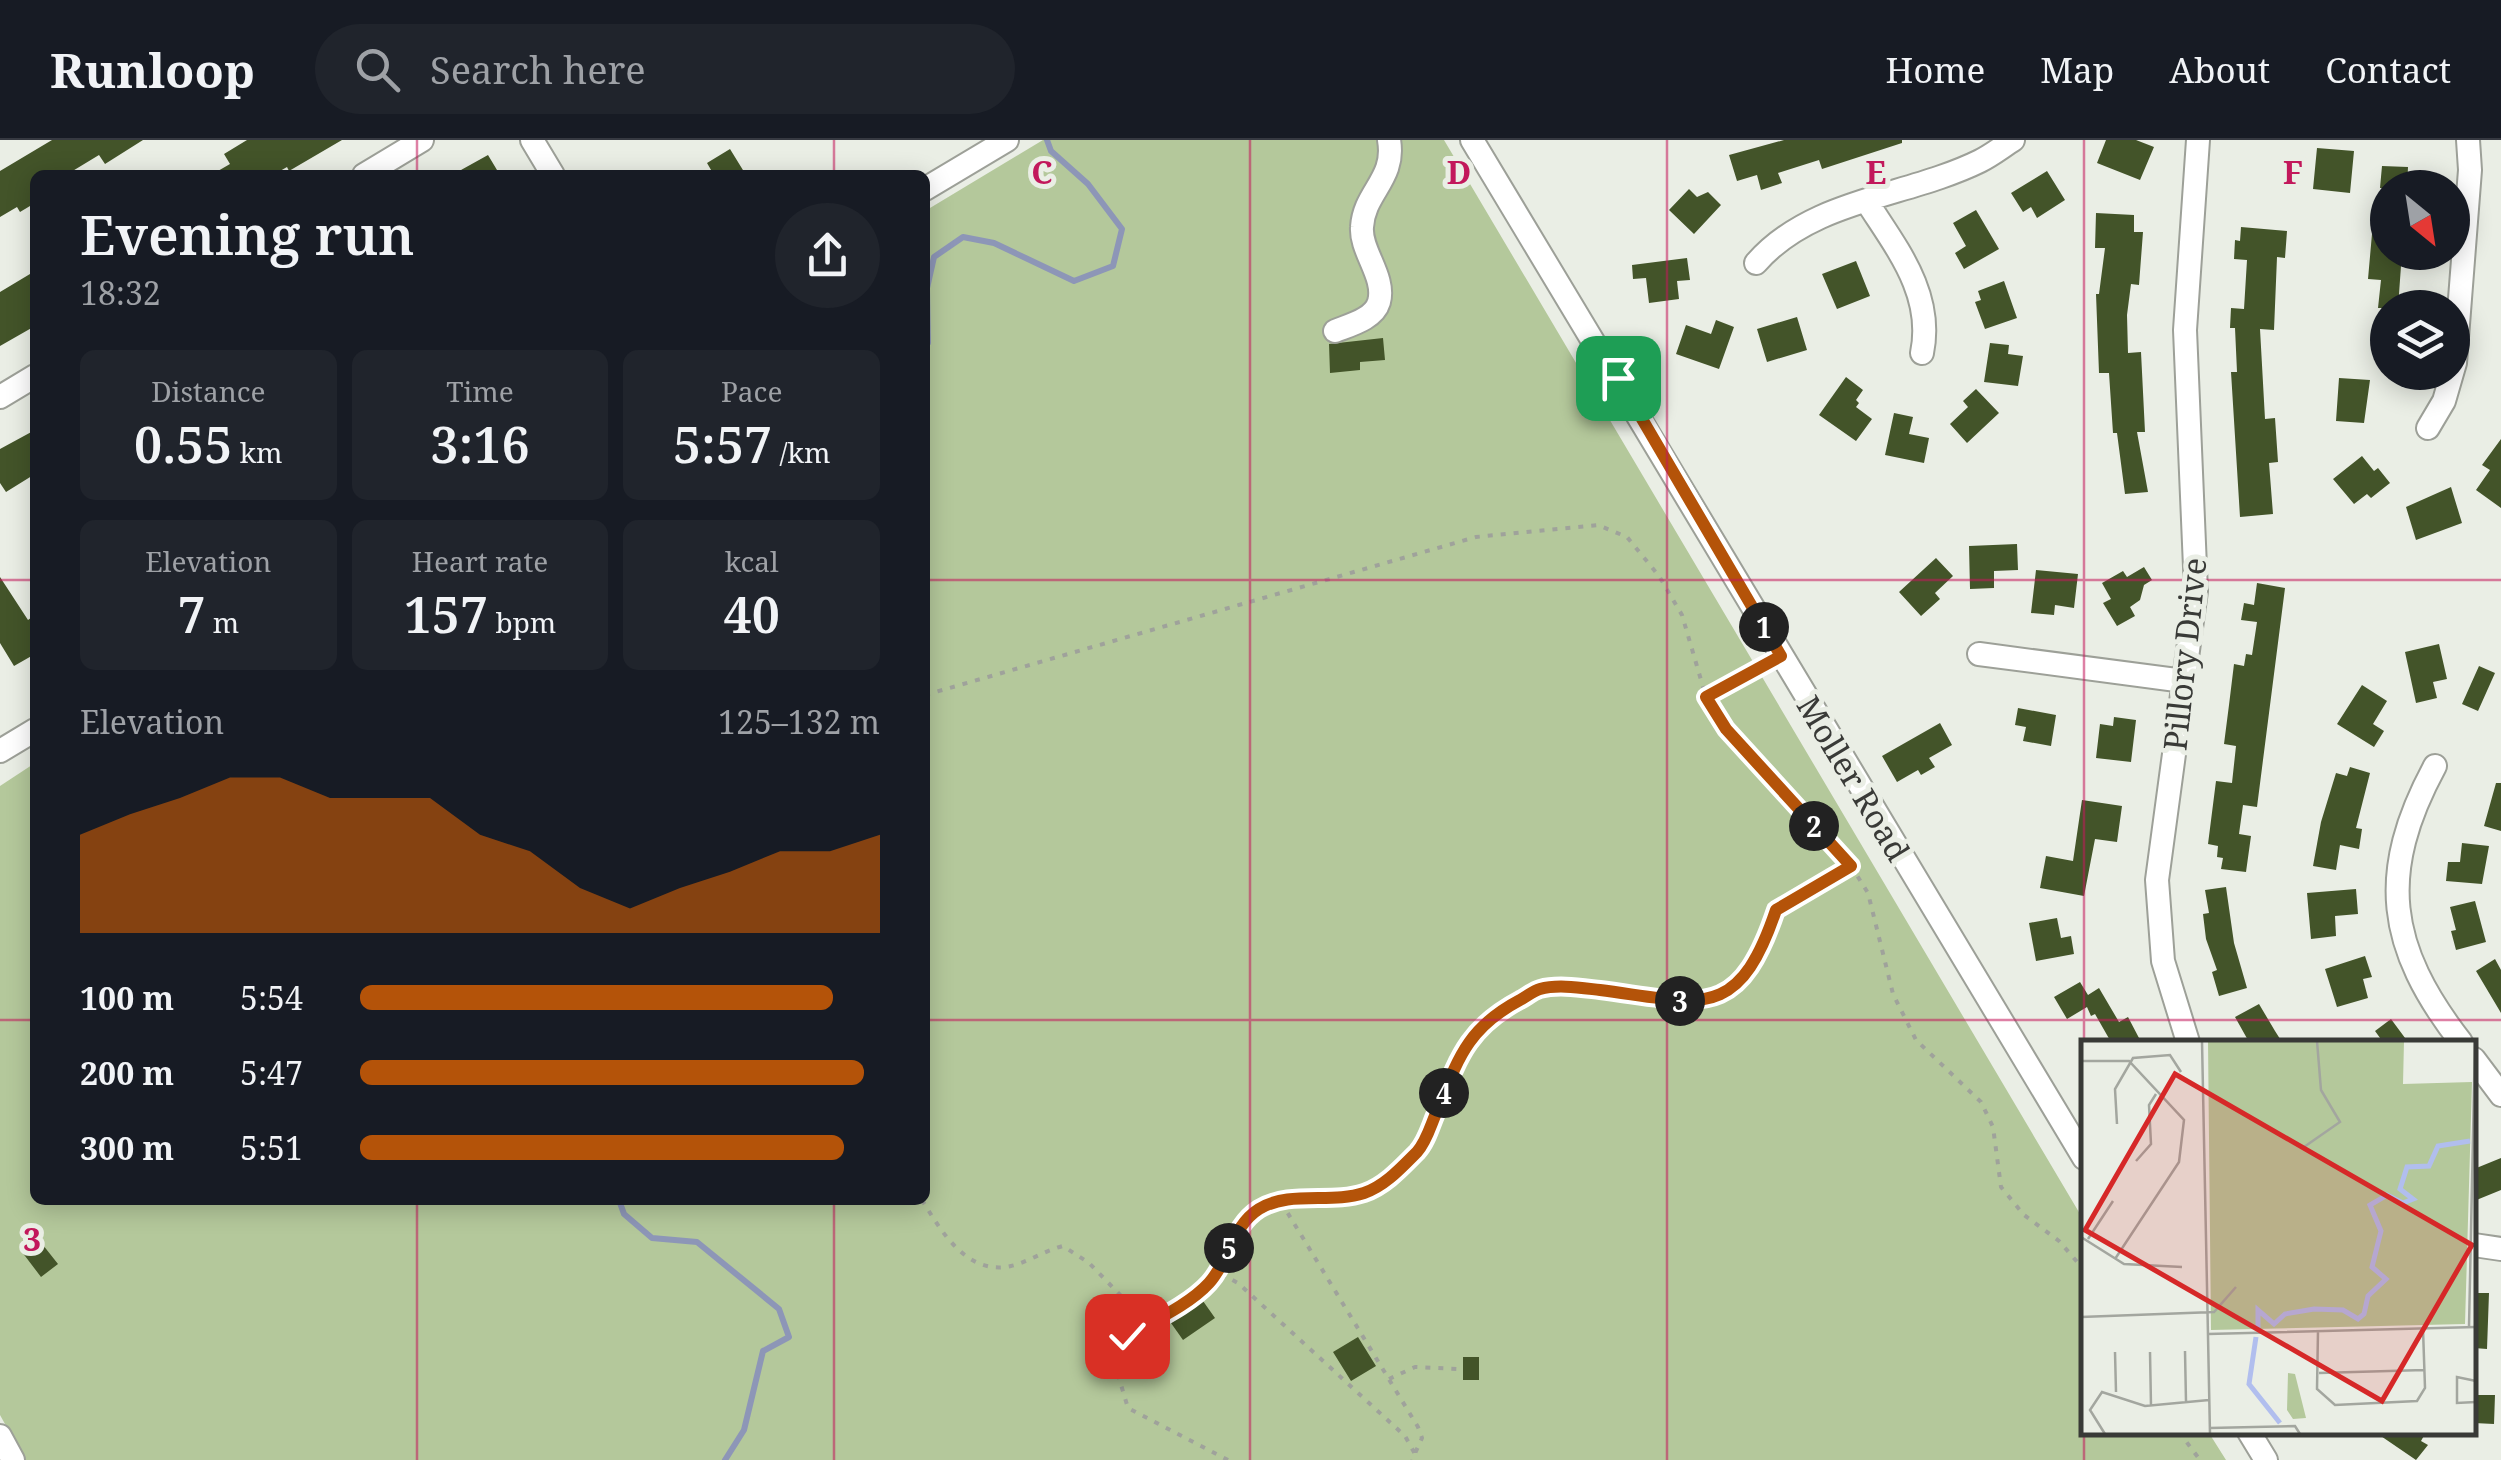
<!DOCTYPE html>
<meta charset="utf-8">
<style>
:root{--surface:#171b24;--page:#20242c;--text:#f1f3f6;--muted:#9ea1a6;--line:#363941;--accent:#b45309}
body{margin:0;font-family:"Noto Serif",serif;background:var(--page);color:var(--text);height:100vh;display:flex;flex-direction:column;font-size:38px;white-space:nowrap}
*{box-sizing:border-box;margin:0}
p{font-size:32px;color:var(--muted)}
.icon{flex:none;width:55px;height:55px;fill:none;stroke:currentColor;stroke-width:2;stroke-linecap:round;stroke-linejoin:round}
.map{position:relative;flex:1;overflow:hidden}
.drawer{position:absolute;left:30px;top:30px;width:900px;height:1035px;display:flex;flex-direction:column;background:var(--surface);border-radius:15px;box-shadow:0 5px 25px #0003}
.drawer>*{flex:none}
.needle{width:65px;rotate:150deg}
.tools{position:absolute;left:2370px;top:30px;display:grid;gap:20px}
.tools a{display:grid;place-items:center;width:100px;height:100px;border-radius:50%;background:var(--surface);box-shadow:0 5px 25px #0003;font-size:50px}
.pin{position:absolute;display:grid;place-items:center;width:85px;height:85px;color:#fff;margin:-42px;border-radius:20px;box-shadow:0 5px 15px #0006}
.km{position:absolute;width:50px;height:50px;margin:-25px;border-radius:50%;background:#222;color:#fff;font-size:28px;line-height:50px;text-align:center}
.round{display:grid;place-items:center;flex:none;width:105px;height:105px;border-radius:52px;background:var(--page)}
.headline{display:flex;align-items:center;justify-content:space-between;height:170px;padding:0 50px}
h1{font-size:55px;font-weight:600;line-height:75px}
.figures{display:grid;grid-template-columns:repeat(3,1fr);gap:15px;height:170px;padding:10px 50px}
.figures div{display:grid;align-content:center;border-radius:15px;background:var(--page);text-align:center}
.figures b{font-size:50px;font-weight:600}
.figures small{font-size:28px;font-weight:400}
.figures p{font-size:28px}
.chart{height:280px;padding:20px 50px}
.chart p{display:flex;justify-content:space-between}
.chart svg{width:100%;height:180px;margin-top:10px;fill:var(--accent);opacity:.7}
ul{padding:0 50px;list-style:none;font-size:32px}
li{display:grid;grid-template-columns:160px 120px 1fr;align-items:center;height:75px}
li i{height:25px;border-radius:12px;background:var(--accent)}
header{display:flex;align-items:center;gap:60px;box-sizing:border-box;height:140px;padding:0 50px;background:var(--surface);border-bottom:2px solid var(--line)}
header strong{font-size:48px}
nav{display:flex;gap:55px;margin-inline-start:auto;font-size:35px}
.search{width:700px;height:90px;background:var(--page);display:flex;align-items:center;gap:25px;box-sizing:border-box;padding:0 35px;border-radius:55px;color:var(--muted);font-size:38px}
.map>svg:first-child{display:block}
</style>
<header>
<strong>Runloop</strong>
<div class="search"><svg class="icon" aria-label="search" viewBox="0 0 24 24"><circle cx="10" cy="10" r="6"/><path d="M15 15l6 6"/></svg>Search here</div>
<nav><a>Home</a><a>Map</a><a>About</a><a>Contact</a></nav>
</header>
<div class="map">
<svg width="2501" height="1320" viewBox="0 0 2501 1320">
<rect width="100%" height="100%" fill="#eaeee5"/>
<!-- green -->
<path fill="#b4c89b" d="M1043,0H1444L2083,1079L2084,1292L2209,1293L2226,1320H25L0,1275V646L35,623V1060H925V71Z"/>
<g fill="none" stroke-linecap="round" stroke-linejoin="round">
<!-- stream -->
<path stroke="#8d96b7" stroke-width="6" d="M925,205L928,203L927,148L934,117L963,97L994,103L1074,141L1113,126L1122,89L1088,44L1051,11L1047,0
M619,1060L624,1074L652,1098L697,1102L779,1169L789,1197L763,1211L744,1290L725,1320"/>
</g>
<!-- building -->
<path fill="#435429" d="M52,0H143L105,24L99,15L66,35H35V63L20,72L17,67L0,77V31Z
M247,0H342L289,31L287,27L273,35H211L230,24L224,14Z
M1784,0H1902V3L1822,29L1819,20L1778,33L1782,43L1761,50L1757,35L1737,41L1729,15Z
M2106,0H2136L2154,7L2140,40L2097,23Z
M2317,8L2354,11L2350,53L2313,49Z
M730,9L746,35H714L707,23Z
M488,15L500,35H452Z
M2382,26L2408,27L2407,48H2380Z
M2047,31L2065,60L2037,78L2031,67L2023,72L2011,53Z
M1689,49L1697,57L1708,52L1721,65L1694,94L1669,70Z
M1976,70L1999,109L1964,129L1955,113L1966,106L1953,83Z
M2096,73L2134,75V92H2143L2139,145L2131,144L2127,175L2128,213L2141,212L2145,292H2137L2148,352L2125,354L2117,293H2113L2109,233H2099L2096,154H2099L2105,108H2095Z
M2241,87L2287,91L2285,118L2277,117L2274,190L2260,189L2265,279L2275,278L2278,322L2269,323L2273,374L2240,377L2231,232H2237L2235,188H2230L2231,168L2244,169L2247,120L2234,119L2235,100L2240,101Z
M2372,94L2388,96V112H2402L2398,168H2378L2381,140L2368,139Z
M1687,118L1690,140L1677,141L1679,159L1649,163L1646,138L1633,139L1632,125Z
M1856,121L1870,156L1837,169L1822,134Z
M35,131V186L0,206V152Z
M2004,141L2017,178L1985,189L1975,162L1981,160L1978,151Z
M1797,177L1807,210L1767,222L1757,189Z
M1716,180L1734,187L1719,229L1676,214L1686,185L1711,194Z
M1383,198L1385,220L1360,222V230L1330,233L1329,204Z
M1990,203L2009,205L2008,214L2023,216L2018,246L1984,242Z
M1846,237L1863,250L1856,260L1859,263L1856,267L1872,279L1856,301L1819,275Z
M2339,238L2370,240L2364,283L2336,281Z
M1976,249L1999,273L1967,303L1950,284L1968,267L1963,261Z
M1894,273L1913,277L1909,294L1929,298L1924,323L1885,315Z
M35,290V334L6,352L0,343V309Z
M2501,299V368L2476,350L2490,330L2482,325Z
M2362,316L2374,331L2378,328L2390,343L2371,358L2367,354L2354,364L2333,339Z
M2451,347L2462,383L2416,400L2406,367Z
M2017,404L2018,430L1994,431V448L1970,449L1969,406Z
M1936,418L1953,436L1935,453L1940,459L1921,476L1899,452Z
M2144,427L2152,440L2144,445L2140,460L2130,467L2135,476L2117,486L2103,463L2111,459L2102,443L2123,431L2127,437Z
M2036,430L2078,434L2074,468L2055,465L2054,475L2031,473Z
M0,437L28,480L35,475V514L14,526L0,503Z
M2257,443L2285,448L2257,667L2243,665L2239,694L2251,696L2246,732L2221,729L2223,718L2217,717L2218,706L2208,704L2216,641L2232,643L2236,606L2224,604L2229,565L2234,524L2244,526L2246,514L2252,515L2257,482L2241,480L2244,463L2254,465Z
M2439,504L2447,539L2433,542L2437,558L2416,563L2405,512Z
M2479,526L2495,533L2478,571L2462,564Z
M2362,545L2387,561L2373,584L2384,591L2374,607L2337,584Z
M2018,568L2056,575L2051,606L2023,601L2026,587L2015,585Z
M2114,577L2136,580L2131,622L2096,618L2100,584L2113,586Z
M1940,583L1952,605L1929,618L1935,627L1921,635L1918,630L1897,642L1882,616Z
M2350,627L2370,633L2356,688L2362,689L2359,709L2340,705L2336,730L2313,726L2321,682L2336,633L2347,636Z
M2496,643H2501V691L2484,686Z
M2082,660L2122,666L2117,702L2095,699L2084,756L2040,748L2046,716L2073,721Z
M2462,703L2489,706L2482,744L2446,741L2448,722H2460Z
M2226,747L2234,803L2247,848L2219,856L2212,832L2217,830L2206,799L2203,774L2209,773L2205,750Z
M2356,749L2358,774L2335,776L2336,796L2311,799L2307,753Z
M2475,761L2486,802L2456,810L2451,791L2456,790L2450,767Z
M2057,778L2061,798L2071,796L2074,814L2036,821L2029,783Z
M2365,816L2372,837L2363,839L2368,858L2337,867L2325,829Z
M2495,819L2501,830V873L2476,831Z
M2080,842L2088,855L2099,848L2119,882L2128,877L2139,898L2130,902H2111L2095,874L2091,876L2087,867L2067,879L2054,857Z
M2259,864L2275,891L2282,902H2249L2235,877Z
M2391,879L2408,902H2383L2375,891Z
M2501,1018V1050L2474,1061V1029Z
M39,1100L58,1124L41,1137L22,1112Z
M2474,1153H2489L2487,1209L2474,1208Z
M1203,1161L1215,1178L1183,1200L1171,1183Z
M1358,1197L1376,1226L1351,1241L1333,1212Z
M1463,1217H1479V1240H1463Z
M2477,1255H2495L2494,1284L2474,1283V1258Z
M2375,1292H2426L2421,1301L2428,1305L2416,1320Z"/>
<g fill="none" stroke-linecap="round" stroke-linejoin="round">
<!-- minor casing -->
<g stroke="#9da098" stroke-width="26">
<path id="minor" d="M532,0L553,35
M1472,0L2084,1018
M364,35L422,0
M925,49L1007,0
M1867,62C1897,109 1934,154 1922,213
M1756,123C1812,59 1907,57 1980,21C1992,15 2002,7 2013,0
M1335,191C1350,185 1374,179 1379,162C1386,137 1360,111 1362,87C1364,52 1396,39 1389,0
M0,257L35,236
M2428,288L2444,261L2455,223L2470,30L2468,0
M1979,514L2184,541
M0,611L35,590
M2435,626C2377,733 2387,807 2461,902
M2188,902L2163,821L2157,740L2196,451L2185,190L2198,0
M2474,919L2501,955
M2474,1105L2501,1109
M2249,1292L2266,1320
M0,1296L13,1320"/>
</g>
<!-- path -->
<path stroke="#9fa29b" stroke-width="4" stroke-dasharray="5 8" stroke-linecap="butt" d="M925,555L1476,397L1598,385L1627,397L1659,436L1682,475L1706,557L1726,589L1851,726L1868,753L1893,854L1916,900L1981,962L1993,987L2001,1047L2024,1075L2059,1101L2079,1124L2084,1134
M1706,557L1763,526
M922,1060C941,1091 967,1136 1011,1126C1028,1122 1044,1111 1063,1106L1089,1123L1132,1167L1127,1196L1115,1225L1128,1268L1228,1320
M1281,1062L1418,1287L1422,1298L1412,1320
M1210,1145L1225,1136L1238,1143L1405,1296L1415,1314
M1132,1167L1153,1180C1174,1167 1199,1156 1215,1137C1232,1115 1233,1084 1260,1069C1291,1050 1332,1064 1364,1053C1385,1045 1402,1027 1418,1011C1427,1001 1431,984 1437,971C1458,918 1467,888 1520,860C1526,856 1534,851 1540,849C1558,844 1582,848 1600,850C1702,863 1738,883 1776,770L1851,726
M1127,1196L1153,1180
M1389,1239L1415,1227L1459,1229
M2179,1292L2200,1320"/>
<!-- minor -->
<use href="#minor" stroke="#fff" stroke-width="22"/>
</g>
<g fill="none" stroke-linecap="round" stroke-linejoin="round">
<!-- route casing -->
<g stroke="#fff" stroke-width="20">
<path id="route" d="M1127,1196C1153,1181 1189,1165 1209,1143C1230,1120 1232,1086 1259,1069C1290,1050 1331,1064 1364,1053C1385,1046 1402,1027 1417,1012C1427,1001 1431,984 1437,971C1458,919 1467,888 1520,860C1526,857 1533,851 1540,849C1558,844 1582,848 1600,850C1701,863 1738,883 1776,770L1851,726L1726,589L1706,557L1781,516L1618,238"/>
</g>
<!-- route -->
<use href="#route" stroke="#b45309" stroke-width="12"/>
</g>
<!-- grid -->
<path fill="none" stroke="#c2185b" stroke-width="2.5" stroke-opacity="0.55" d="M417,0V35M834,0V35M1250,0V1320M1667,0V1320M2084,0V902M0,440H35M925,440H2501M0,880H35M925,880H2501M417,1060V1320M834,1060V1320M2084,1292V1320"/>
<g text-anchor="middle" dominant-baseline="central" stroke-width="10" stroke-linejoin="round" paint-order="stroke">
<!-- street labels -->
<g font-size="32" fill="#393a37" stroke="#eaeee5">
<text transform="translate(2184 514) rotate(-84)">Pillory Drive</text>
<text transform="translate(1854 638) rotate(59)">Moller Road</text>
</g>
</g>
<!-- overview -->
<g transform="translate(2081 900)">
<rect width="395" height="395" fill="#eaeee5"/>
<path d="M127,1H323L322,44L391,42L384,284L130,290ZM207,333L214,334L225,378L212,379L206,370Z" fill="#b4c89b"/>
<path fill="none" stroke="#b1beee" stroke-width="5" d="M177,289V270L193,284L204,274L233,269L262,270L277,279L283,274L287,256L305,239L291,227L300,191L289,165L306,155L322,163L332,159L319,149L326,127L348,126L357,106L389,101M175,297L168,344L199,383"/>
<path fill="none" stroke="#a3a69f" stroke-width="2.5" d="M121,1L129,394M0,21H48L103,80L98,122L34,219M36,84L34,49L52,18L89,15L100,32M223,107L259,82L240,50L236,1M55,121L70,104L68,65L75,54M0,197L43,224L101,227M7,199L32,161M0,277L133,272L155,247M388,287L394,1M237,291L236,349L254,365L336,361L344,348L342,289M127,294L395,287M104,311L105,362M34,312L35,352M69,312L70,366M238,333L343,330M395,341L376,337V363L395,362M129,388L214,386L219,394M24,394L9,370L21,352L64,366L128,360"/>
<path fill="#d62828" fill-opacity="0.15" stroke="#d62828" stroke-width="5" d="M94,34L391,205L301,361L4,190Z"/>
<rect width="395" height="395" fill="none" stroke="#393a37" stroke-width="5"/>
</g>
<g font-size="32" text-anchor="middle" font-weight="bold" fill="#c2185b" stroke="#eaeee5" stroke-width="10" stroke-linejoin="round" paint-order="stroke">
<text x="1042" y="44">C</text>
<text x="1459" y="44">D</text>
<text x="1876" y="44">E</text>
<text x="2293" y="44">F</text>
<text x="32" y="1111">3</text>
</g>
</svg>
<div class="tools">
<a><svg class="needle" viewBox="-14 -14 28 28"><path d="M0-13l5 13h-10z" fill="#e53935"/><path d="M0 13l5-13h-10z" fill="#9ea1a6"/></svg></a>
<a><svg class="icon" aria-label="layers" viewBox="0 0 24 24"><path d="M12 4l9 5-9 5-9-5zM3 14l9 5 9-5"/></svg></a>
</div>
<div class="pin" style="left:1618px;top:238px;background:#1e9e55"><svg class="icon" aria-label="arrive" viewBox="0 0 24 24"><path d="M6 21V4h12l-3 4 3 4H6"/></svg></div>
<div class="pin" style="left:1127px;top:1196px;background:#d93025"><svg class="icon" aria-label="check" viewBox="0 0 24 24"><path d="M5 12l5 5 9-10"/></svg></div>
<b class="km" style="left:1764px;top:487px">1</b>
<b class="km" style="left:1814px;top:686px">2</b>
<b class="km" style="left:1680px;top:861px">3</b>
<b class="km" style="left:1444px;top:953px">4</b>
<b class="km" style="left:1229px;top:1108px">5</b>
<section class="drawer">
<div class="headline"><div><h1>Evening run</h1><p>18:32</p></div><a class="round"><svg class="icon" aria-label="share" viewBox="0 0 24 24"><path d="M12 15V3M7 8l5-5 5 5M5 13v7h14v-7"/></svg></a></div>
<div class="figures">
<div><p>Distance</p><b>0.55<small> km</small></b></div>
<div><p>Time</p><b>3:16</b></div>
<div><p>Pace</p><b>5:57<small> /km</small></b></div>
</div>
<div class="figures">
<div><p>Elevation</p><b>7<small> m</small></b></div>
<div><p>Heart rate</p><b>157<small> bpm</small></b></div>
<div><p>kcal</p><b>40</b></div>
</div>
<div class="chart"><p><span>Elevation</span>125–132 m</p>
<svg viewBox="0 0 160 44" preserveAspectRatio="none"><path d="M0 44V20L10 15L20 11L30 6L40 6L50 11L60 11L70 11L80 20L90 24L100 33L110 38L120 33L130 29L140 24L150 24L160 20V44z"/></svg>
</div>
<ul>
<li><b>100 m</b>5:54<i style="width:91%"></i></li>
<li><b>200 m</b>5:47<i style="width:97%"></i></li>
<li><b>300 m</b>5:51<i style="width:93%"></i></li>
</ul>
</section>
</div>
